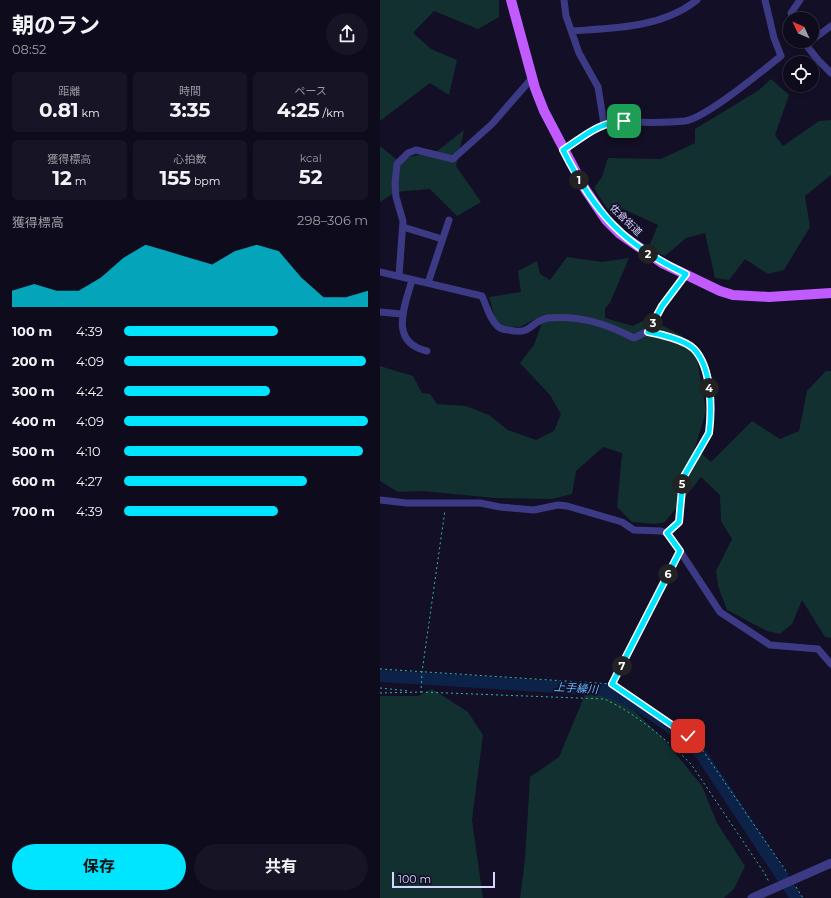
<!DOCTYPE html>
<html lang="ja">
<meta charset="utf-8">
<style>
:root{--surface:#0e0b1c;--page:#171425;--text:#f1f3f6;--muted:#9b9ba3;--line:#2e2b3b;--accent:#00e5ff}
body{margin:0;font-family:Montserrat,"Noto Sans JP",sans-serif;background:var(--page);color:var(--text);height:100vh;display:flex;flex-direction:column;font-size:15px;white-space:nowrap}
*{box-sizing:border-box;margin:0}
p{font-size:13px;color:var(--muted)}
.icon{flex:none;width:22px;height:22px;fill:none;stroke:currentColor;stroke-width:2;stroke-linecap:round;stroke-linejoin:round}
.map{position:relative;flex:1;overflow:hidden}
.panel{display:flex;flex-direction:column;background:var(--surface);width:380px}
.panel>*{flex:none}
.needle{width:26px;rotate:314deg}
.controls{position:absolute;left:403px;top:12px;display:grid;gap:8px}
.controls a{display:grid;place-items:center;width:36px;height:36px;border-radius:50%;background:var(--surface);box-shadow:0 2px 6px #0003,0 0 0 1px var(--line);font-size:20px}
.scale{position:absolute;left:12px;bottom:10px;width:103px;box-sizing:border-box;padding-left:4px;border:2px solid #d9d4ff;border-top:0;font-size:11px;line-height:14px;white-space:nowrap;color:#d9d4ff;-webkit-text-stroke:3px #130f26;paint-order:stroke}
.pin{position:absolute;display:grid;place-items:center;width:34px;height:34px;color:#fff;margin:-17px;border-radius:8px;box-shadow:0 2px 6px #0006}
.km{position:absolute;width:20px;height:20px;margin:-10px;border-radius:50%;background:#222;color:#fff;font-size:11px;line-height:20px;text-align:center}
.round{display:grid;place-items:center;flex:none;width:42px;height:42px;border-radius:21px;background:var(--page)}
.head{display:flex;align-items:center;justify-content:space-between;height:68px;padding:0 12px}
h1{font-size:22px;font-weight:700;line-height:30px}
.stats{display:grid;grid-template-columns:repeat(3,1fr);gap:6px;height:68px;padding:4px 12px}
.stats div{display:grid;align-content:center;border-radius:6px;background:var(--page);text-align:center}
.stats b{font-size:20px;font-weight:700}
.stats small{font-size:11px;font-weight:400}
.stats p{font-size:11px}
.chart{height:112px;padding:8px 12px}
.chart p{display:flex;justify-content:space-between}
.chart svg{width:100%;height:72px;margin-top:4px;fill:var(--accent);opacity:.7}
.action{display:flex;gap:8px;margin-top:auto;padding:8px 12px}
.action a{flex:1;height:46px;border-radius:24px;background:var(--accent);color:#111;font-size:16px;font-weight:700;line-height:46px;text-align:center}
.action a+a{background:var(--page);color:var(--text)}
ul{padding:0 12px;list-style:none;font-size:13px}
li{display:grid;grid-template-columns:64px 48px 1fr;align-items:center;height:30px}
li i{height:10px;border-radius:5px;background:var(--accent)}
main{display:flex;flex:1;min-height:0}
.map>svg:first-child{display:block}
</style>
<main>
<section class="panel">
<div class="head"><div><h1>朝のラン</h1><p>08:52</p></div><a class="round"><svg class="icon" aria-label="share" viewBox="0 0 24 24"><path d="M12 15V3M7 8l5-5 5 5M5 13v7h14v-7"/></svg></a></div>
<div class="stats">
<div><p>距離</p><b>0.81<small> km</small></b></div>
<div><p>時間</p><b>3:35</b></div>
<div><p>ペース</p><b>4:25<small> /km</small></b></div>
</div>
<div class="stats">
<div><p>獲得標高</p><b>12<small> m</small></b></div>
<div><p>心拍数</p><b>155<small> bpm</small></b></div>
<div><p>kcal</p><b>52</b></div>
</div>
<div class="chart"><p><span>獲得標高</span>298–306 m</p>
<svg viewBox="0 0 160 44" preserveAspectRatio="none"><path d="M0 44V34L10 30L20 34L30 34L40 26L50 14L60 6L70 10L80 14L90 18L100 10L110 6L120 10L130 26L140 38L150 38L160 34V44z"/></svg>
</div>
<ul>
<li><b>100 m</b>4:39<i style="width:63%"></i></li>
<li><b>200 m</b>4:09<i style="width:99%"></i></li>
<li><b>300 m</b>4:42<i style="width:60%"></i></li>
<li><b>400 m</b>4:09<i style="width:100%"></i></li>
<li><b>500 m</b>4:10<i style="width:98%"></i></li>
<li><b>600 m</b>4:27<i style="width:75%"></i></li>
<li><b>700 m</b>4:39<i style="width:63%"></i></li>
</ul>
<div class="action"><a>保存</a><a>共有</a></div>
</section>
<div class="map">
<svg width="451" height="898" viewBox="0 0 451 898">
<rect width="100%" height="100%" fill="#130f26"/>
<!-- green -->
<path fill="#12302f" d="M0,0H119V17L98,29L54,11L33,33L51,49L77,60L69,95L50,83L0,121Z
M391,79L409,95L395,135L403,146L439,121L451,120V175L425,196L430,227L404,270L388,274L365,259L349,280L335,278L325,233L306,238L285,256L268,249L278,225L243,209L231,215L214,188L222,177L228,158L281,159L315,143V129L379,90Z
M84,130L76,166L101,202L77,216L50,189L15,192L0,202V146L16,159L56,152Z
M187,257L222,262L249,258L230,303L225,308V318L253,326L269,318L302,336L317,358L326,411L315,448L331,462L372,421L400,439L419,431L427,391L446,371H451V638L445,637L422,600L412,624L400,634L387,631L347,610L338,586L336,571L352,539L341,521L340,495L321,477L285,522L275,524L252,522L237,507L242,453L223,447L196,471L192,494L172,499L115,498L42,491L18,492L0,481V366L33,376L42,393L50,394L57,404L86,406L109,415L128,430L156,440L174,431L181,414L170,395L140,363L154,345L165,314L140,327L122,326L115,318L109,297L141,292L138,271L157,261L160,274L170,280Z
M52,689L88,712L103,735L92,820L103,898H0V696H38Z
M206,692L244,701L283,738L322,786L337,823L365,866L354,889L344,898H140L145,859L150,777L179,757Z"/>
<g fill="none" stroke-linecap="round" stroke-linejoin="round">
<!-- river -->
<path stroke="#0c2248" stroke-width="12" d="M0,676L225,690C261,705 294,727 321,754L416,898"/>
<!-- path -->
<path stroke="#2fb8b0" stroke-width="1" stroke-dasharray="2 3" stroke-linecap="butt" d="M0,669L232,684L308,735L321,748L408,874
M233,684L296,558
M0,688L29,691
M41,692L224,699C253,711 289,742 311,764L385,874L389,882
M0,693L41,692L42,672L65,510
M416,887L423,898"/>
<!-- service -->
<path stroke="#3d3a85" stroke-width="3.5" d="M268,332L284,335L313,349L323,363L329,383V433L303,478L299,522L287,533"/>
<!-- minor -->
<path stroke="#3d3a85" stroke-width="7" d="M184,0L186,16L199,53L218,87L224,124
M413,19L411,13L420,0
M192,31C234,28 282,28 317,0
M432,40L451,26
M423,41L438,60L451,73
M183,150L218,127L228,123C254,121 280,124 305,121C326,118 382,71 401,56L394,38L385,0
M23,227L62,239
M0,272L102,296C106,305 111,323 120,328C122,329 126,330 129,330C152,336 151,320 168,318C201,315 226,324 254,338L268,331L282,306L306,274
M19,276L23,221L16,197L15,183L17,164L28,153L36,150L73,159L112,124L153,77
M32,280C25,306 8,342 47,351
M48,283L69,220
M0,312L22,314
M0,500L27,503H100L120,507L154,510L178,505L187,506L242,522L254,530L281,531L287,533L292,539L340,612L390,645L438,649L451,664"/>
<!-- tertiary -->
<path stroke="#3d3a85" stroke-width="9" d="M372,898L451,863"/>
<!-- primary -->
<path stroke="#c25bff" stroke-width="10" d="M131,0L155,88L164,111L205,189L226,220L240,234L282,263L340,291L353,295L389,297L451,293"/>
</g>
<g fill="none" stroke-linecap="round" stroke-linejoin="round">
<!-- route casing -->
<g stroke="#fff" stroke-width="8">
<path id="route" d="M244,121C217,123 205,136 183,150C215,213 242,244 306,274L282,306L268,332C280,334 305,340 314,349C332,368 332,409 329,433L303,478L299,522L287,533L300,551L232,684L308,736"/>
</g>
<!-- route -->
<use href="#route" stroke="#00e5ff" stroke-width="5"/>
</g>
<g text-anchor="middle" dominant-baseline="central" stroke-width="3.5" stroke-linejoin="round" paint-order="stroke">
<!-- street labels -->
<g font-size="10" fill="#d9d4ff" stroke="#130f26">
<text transform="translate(246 220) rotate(44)">佐倉街道</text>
</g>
<!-- water labels -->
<g font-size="11" font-style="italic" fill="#62b6ff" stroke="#130f26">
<text transform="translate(196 688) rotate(4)">上手繰川</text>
</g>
</g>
</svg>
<div class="controls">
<a><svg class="needle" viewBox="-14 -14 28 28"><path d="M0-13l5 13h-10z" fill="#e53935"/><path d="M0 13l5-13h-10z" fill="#9b9ba3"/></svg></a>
<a><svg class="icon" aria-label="locate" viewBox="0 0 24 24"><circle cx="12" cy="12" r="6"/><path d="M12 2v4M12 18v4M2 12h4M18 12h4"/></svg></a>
</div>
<div class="scale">100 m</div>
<div class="pin" style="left:244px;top:121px;background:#1e9e55"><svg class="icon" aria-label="arrive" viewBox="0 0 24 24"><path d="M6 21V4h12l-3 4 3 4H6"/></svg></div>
<div class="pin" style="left:308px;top:736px;background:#d93025"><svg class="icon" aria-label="check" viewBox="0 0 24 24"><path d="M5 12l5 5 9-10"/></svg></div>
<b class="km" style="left:199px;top:180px">1</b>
<b class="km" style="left:268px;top:254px">2</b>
<b class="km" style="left:273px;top:323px">3</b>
<b class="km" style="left:329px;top:388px">4</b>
<b class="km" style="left:302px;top:484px">5</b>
<b class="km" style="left:288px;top:574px">6</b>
<b class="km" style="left:242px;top:666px">7</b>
</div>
</main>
